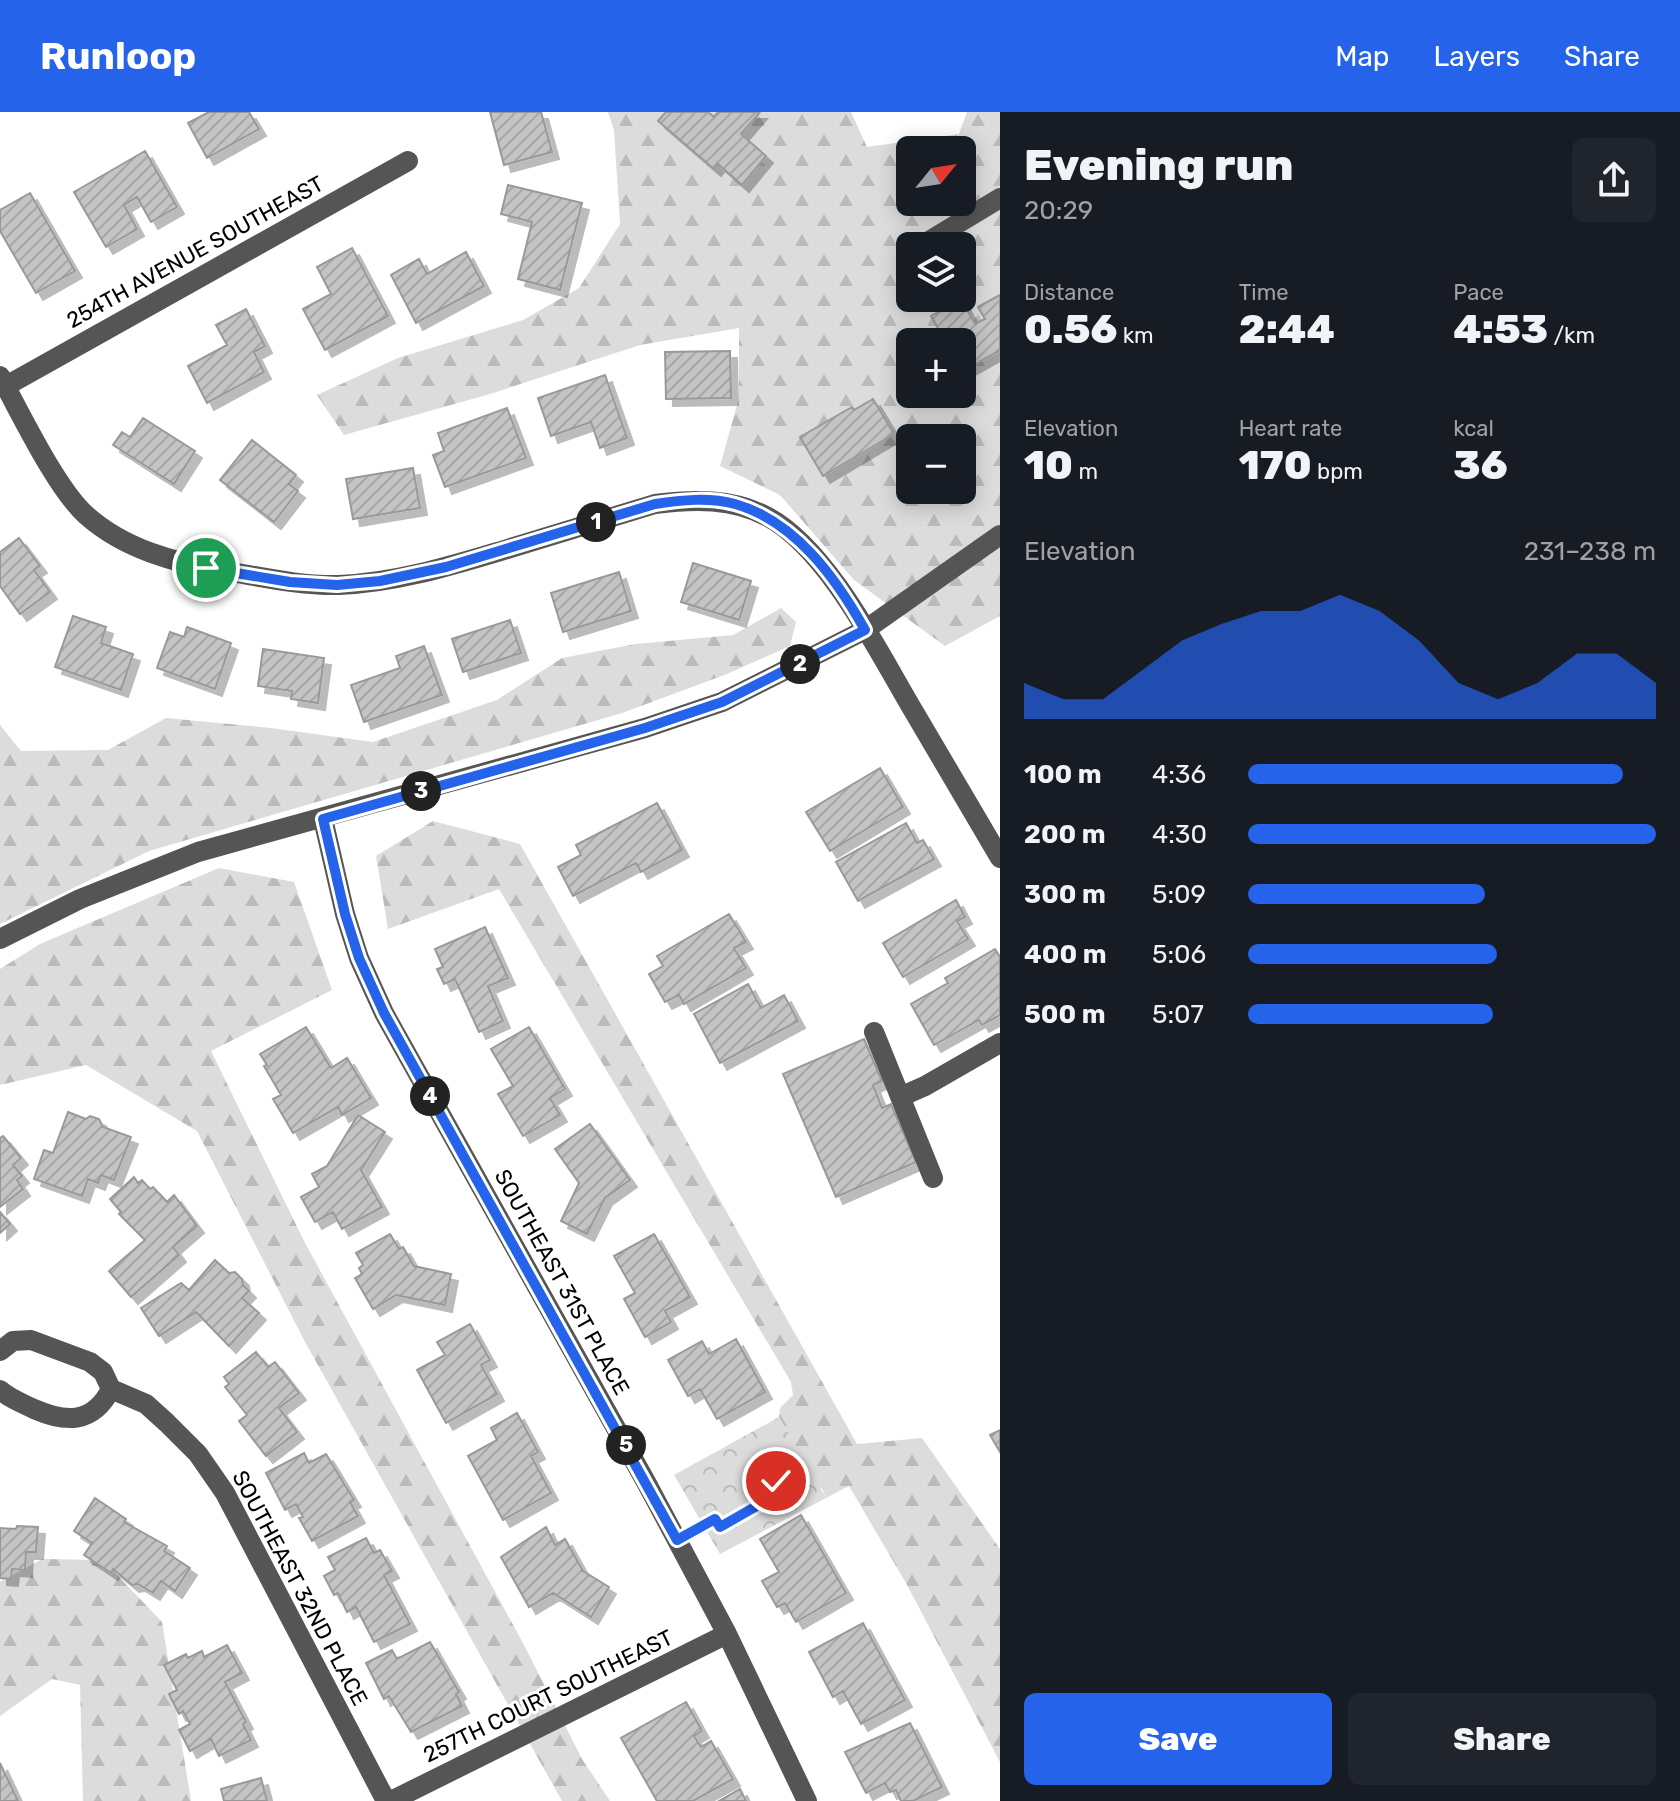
<!DOCTYPE html>
<meta charset="utf-8">
<style>
:root{--surface:#171b24;--page:#20242c;--text:#f1f3f6;--muted:#9ea1a6;--accent:#2563eb}
body{margin:0;font-family:Rubik,sans-serif;background:var(--page);color:var(--text);height:100vh;display:flex;flex-direction:column;font-size:30px;white-space:nowrap}
*{box-sizing:border-box;margin:0}
p{font-size:26px;color:var(--muted)}
.icon{flex:none;width:44px;height:44px;fill:none;stroke:currentColor;stroke-width:2;stroke-linecap:round;stroke-linejoin:round}
.map{position:relative;flex:1;overflow:hidden}
.drawer{display:flex;flex-direction:column;background:var(--surface);width:680px}
.drawer>*{flex:none}
.needle{width:52px;rotate:60deg}
.buttons{position:absolute;left:896px;top:24px;display:grid;gap:16px}
.buttons a{display:grid;place-items:center;width:80px;height:80px;border-radius:12px;background:var(--surface);box-shadow:0 4px 20px #0003;font-size:40px}
.pin{position:absolute;display:grid;place-items:center;width:68px;height:68px;color:#fff;margin:-34px;border:4px solid #fff;border-radius:50%;box-shadow:0 2px 8px #0007}
.km{position:absolute;width:40px;height:40px;margin:-20px;border-radius:50%;background:#222;color:#fff;font-size:22px;line-height:40px;text-align:center}
.round{display:grid;place-items:center;flex:none;width:84px;height:84px;border-radius:12px;background:var(--page)}
.headline{display:flex;align-items:center;justify-content:space-between;height:136px;padding:0 24px}
h1{font-size:44px;font-weight:800;line-height:60px}
.stats{display:grid;grid-template-columns:repeat(3,1fr);gap:12px;height:136px;padding:8px 24px}
.stats div{display:grid;align-content:center}
.stats b{font-size:40px;font-weight:800}
.stats small{font-size:22px;font-weight:400}
.stats p{font-size:22px}
.chart{height:224px;padding:16px 24px}
.chart p{display:flex;justify-content:space-between}
.chart svg{width:100%;height:144px;margin-top:8px;fill:var(--accent);opacity:.7}
.primary-button{display:flex;gap:16px;margin-top:auto;padding:16px 24px}
.primary-button a{flex:1;height:92px;border-radius:12px;background:var(--accent);color:#fff;font-size:32px;font-weight:800;line-height:92px;text-align:center}
.primary-button a+a{background:var(--page);color:var(--text)}
ul{padding:0 24px;list-style:none;font-size:26px}
li{display:grid;grid-template-columns:128px 96px 1fr;align-items:center;height:60px}
li i{height:20px;border-radius:10px;background:var(--accent)}
header{display:flex;align-items:center;gap:48px;box-sizing:border-box;height:112px;padding:0 40px;background:var(--accent);color:#fff}
header strong{font-size:38px}
nav{display:flex;gap:44px;margin-inline-start:auto;font-size:28px}
main{display:flex;flex:1;min-height:0}
.map>svg:first-child{display:block}
</style>
<header>
<strong>Runloop</strong>
<nav><a>Map</a><a>Layers</a><a>Share</a></nav>
</header>
<main>
<div class="map">
<svg width="1000" height="1689" viewBox="0 0 1000 1689">
<defs>
<pattern id="forest-firs" width="22" height="20" patternUnits="userSpaceOnUse" patternTransform="scale(2)"><rect width="22" height="20" fill="#dcdcdc"/><path d="M5 1l3.5 6h-7zM16 11l3.5 6h-7z" fill="#bbb"/></pattern>
<pattern id="park-crowns" width="20" height="18" patternUnits="userSpaceOnUse" patternTransform="scale(2)"><rect width="20" height="18" fill="#dcdcdc"/><path d="M2 6a3 3 0 1 1 6 0M12 15a3 3 0 1 1 6 0" fill="none" stroke="#bbb"/></pattern>
<pattern id="building-hatch" width="6" height="6" patternUnits="userSpaceOnUse" patternTransform="scale(2)"><rect width="6" height="6" fill="#c4c4c4"/><path d="M-1 1l2-2M0 6l6-6M5 7l2-2" fill="none" stroke="#a7a7a7"/></pattern>
<filter id="shadow"><feDropShadow dx="7" dy="7" stdDeviation="0" flood-color="#0004"/></filter>
</defs>
<rect width="100%" height="100%" fill="#fff"/>
<!-- forest -->
<path fill="url(#forest-firs)" fill-rule="evenodd" d="M608,0H851L867,35L959,22L967,0H1000V504L945,534L854,468L780,383L720,354L739,286V216L640,233L490,282L344,323L317,283L398,246L523,208L579,176L620,112L614,18ZM910,38H962V90H910ZM910,134H962V186H910ZM910,230H962V282H910ZM910,326H962V378H910Z
M781,496L796,510L790,534L727,562L622,601L149,739L0,812V613L21,639L108,638L166,606L271,616L373,630L497,588L562,546L636,532L733,523Z
M433,709L520,732L857,1332L922,1326L1000,1437V1650L906,1471L849,1374L826,1386L822,1377L817,1374L779,1305L780,1296L793,1283L791,1270L499,777L388,817L376,744Z
M219,756L294,770L332,878L211,939L304,1129L524,1533L582,1647L610,1689H562L305,1230L197,1019L86,953L0,973V857L40,832Z
M42,1447L103,1448L162,1510L191,1689H83L80,1573L52,1567L0,1604V1470Z"/>
<!-- park -->
<path fill="url(#park-crowns)" d="M779,1305L826,1386L720,1442L674,1363Z"/>
<!-- building -->
<path fill="url(#building-hatch)" stroke="#999" stroke-width="2" filter="url(#shadow)" d="M209,0H249L259,17L207,46L188,11Z
M490,0H541L552,40L504,53Z
M666,0H708L714,5L718,0H760L741,22L766,44L742,73L718,52L714,57L658,9Z
M145,39L177,95L151,110L137,85L124,93L137,117L106,135L74,80Z
M508,73L582,91L560,178L518,167L532,110L501,102Z
M30,81L75,159L36,181L0,119V98Z
M352,136L388,204L325,238L303,197L331,182L317,155Z
M466,140L484,174L416,211L391,163L419,147L427,162Z
M1000,183V238L963,259L962,230H946L931,204L961,187L975,212L985,207L978,195Z
M246,197L265,234L254,240L264,260L207,291L188,254L227,233L216,213Z
M730,239L731,286L666,287L665,240Z
M605,263L627,326L600,336L591,310L551,324L538,286Z
M873,287L894,322L823,364L800,325L852,295L854,298Z
M507,296L526,346L445,375L433,343L444,339L438,321Z
M143,306L195,339L174,372L113,333L122,320L130,325Z
M252,328L296,363L289,372L298,379L274,410L220,368Z
M413,356L420,396L353,407L346,367Z
M19,426L40,454L34,458L50,480L20,502L0,474V440Z
M693,451L751,469L739,508L681,490Z
M619,460L631,499L563,520L551,481Z
M73,504L106,515L101,531L133,542L121,578L55,555Z
M510,508L521,541L463,560L452,527Z
M187,515L231,531L215,577L157,556L170,520L184,525Z
M424,534L442,583L364,610L351,573L400,556L396,544Z
M263,537L324,546L318,591L291,587L292,579L258,574Z
M880,656L903,695L830,739L806,700Z
M657,691L682,738L641,760L636,751L573,784L558,755L581,743L576,733Z
M906,711L917,731L923,728L934,747L858,789L836,750Z
M956,788L965,805L957,809L968,827L903,865L883,831Z
M729,802L746,830L734,836L746,856L684,892L679,883L665,890L649,862L663,854L657,844Z
M485,815L508,866L488,874L503,909L479,920L455,867L444,872L437,857L443,855L435,837Z
M995,837L1000,845V903L982,913L979,908L934,933L911,892L948,871L945,866Z
M748,872L761,896L784,883L798,909L720,951L694,902Z
M306,915L331,956L347,946L371,986L342,1003L338,995L293,1021L273,987L281,983L264,954L267,953L260,942Z
M529,915L565,977L550,986L560,1003L523,1024L498,982L513,974L491,937Z
M864,927L882,969L873,973L882,996L891,992L916,1050L836,1085L783,962Z
M68,1000L86,1007L90,1004L99,1007L103,1015L131,1025L114,1068L101,1063L98,1071L88,1067L82,1084L34,1067L44,1038L53,1041Z
M358,1003L385,1020L361,1058L382,1095L342,1117L333,1100L315,1110L301,1085L319,1075L312,1062L327,1054Z
M590,1012L630,1068L605,1086L587,1122L561,1109L579,1071L555,1037Z
M3,1024L21,1046L13,1053L22,1064L17,1068L23,1077L0,1095V1026Z
M134,1065L138,1071L142,1068L150,1077L153,1075L167,1090L174,1083L197,1114L173,1135L179,1143L131,1185L109,1159L145,1128L119,1102L121,1100L110,1087Z
M0,1100L10,1112L0,1121Z
M390,1122L399,1137L403,1135L414,1154L451,1162L445,1193L396,1183L373,1197L355,1166L362,1162L359,1156L363,1153L356,1141Z
M654,1122L690,1185L665,1199L671,1210L645,1225L624,1187L635,1181L614,1144Z
M215,1148L229,1161L235,1160L242,1167L243,1173L249,1179L242,1186L259,1201L229,1234L196,1200L159,1224L141,1196L181,1171L189,1178Z
M470,1212L490,1248L481,1253L497,1282L446,1311L417,1258L445,1243L437,1230Z
M736,1227L765,1280L717,1307L700,1277L688,1284L668,1248L702,1229L709,1242Z
M256,1240L268,1255L275,1250L299,1281L279,1296L297,1320L266,1344L239,1309L247,1303L225,1275L229,1272L224,1265Z
M517,1301L538,1340L531,1344L551,1381L503,1408L468,1344L497,1328L491,1316Z
M1000,1318V1340L990,1323Z
M304,1341L309,1351L326,1342L354,1388L350,1390L358,1404L312,1429L299,1406L303,1405L296,1392L285,1398L266,1361Z
M95,1386L126,1407L124,1410L167,1434L164,1439L190,1456L175,1479L161,1469L153,1481L138,1472L132,1473L113,1457L111,1461L84,1443L92,1431L74,1419Z
M801,1403L846,1481L796,1510L785,1491L777,1495L762,1469L779,1460L760,1427Z
M17,1414L38,1415L36,1440H26L25,1458L12,1457L11,1467L0,1466V1416L16,1417Z
M546,1415L555,1433L565,1427L583,1459L609,1475L591,1505L553,1481L529,1495L501,1445Z
M366,1426L374,1441L380,1438L392,1459L384,1463L410,1512L374,1530L356,1495L347,1500L338,1481L334,1483L324,1464L335,1458L328,1445Z
M863,1511L905,1588L861,1612L843,1579L833,1585L809,1540Z
M430,1530L459,1580L456,1582L462,1594L411,1620L389,1584L384,1587L366,1551L392,1538L397,1547Z
M227,1533L242,1561L225,1570L246,1610L243,1612L251,1628L219,1644L211,1627L190,1639L179,1618L190,1612L183,1599L179,1602L169,1582L177,1578L164,1553L186,1542L188,1546L202,1539L204,1545Z
M686,1590L702,1619L694,1624L701,1635L711,1629L733,1667L693,1689H657L621,1626Z
M910,1611L942,1675L913,1689H901L896,1678L890,1680L885,1671L866,1681L845,1640Z
M0,1651L18,1689H0Z
M261,1666L267,1689H224L221,1677Z
M740,1677L746,1689H719Z"/>
<g fill="none" stroke-linecap="round" stroke-linejoin="round">
<!-- path -->
<path stroke="#777" stroke-width="5" stroke-dasharray="2 4" stroke-linecap="butt" d="M695,1418L715,1407L720,1415L783,1379L776,1369"/>
<!-- minor -->
<path stroke="#555" stroke-width="20" d="M924,132L1000,86
M0,264C21,302 56,376 86,403C124,437 175,451 225,459C262,465 301,474 339,473C395,471 450,454 504,438C555,422 605,407 655,392C693,387 733,386 768,405C827,437 877,537 910,593C940,644 970,695 1000,746
M6,274L408,49
M323,707L345,802L359,846L384,901L646,1370L727,1522L807,1689
M0,827L80,787L198,740L645,616L722,590L865,518L1000,423
M874,920L933,1066
M900,985L925,974L1000,931
M0,1239L13,1229L31,1228L90,1250L103,1260L111,1277L146,1292L167,1311L198,1342L225,1381L386,1689
M0,1278C10,1287 22,1291 34,1297C66,1311 93,1312 111,1277
M391,1689L727,1522"/>
</g>
<g fill="none" stroke-linecap="round" stroke-linejoin="round">
<!-- route casing -->
<g stroke="#fff" stroke-width="16">
<path id="route" d="M206,456L290,470L337,473L380,469L446,455L655,392C681,388 709,385 735,392C795,409 836,466 865,518L722,590L645,616L323,707L345,802L359,846L384,901L677,1428L715,1407L720,1415L783,1379L776,1369"/>
</g>
<!-- route -->
<use href="#route" stroke="#2563eb" stroke-width="10"/>
</g>
<g text-anchor="middle" dominant-baseline="central" stroke-width="6" stroke-linejoin="round" paint-order="stroke">
<!-- street labels -->
<g font-size="22" fill="#000" stroke="#fff">
<text transform="translate(195 140) rotate(-29)">254TH AVENUE SOUTHEAST</text>
<text transform="translate(562 1170) rotate(61)">SOUTHEAST 31ST PLACE</text>
<text transform="translate(300 1476) rotate(62)">SOUTHEAST 32ND PLACE</text>
<text transform="translate(548 1584) rotate(-26)">257TH COURT SOUTHEAST</text>
</g>
</g>
</svg>
<div class="buttons">
<a><svg class="needle" viewBox="-14 -14 28 28"><path d="M0-13l5 13h-10z" fill="#e53935"/><path d="M0 13l5-13h-10z" fill="#9ea1a6"/></svg></a>
<a><svg class="icon" aria-label="layers" viewBox="0 0 24 24"><path d="M12 4l9 5-9 5-9-5zM3 14l9 5 9-5"/></svg></a>
<a>+</a>
<a>−</a>
</div>
<div class="pin" style="left:206px;top:456px;background:#1e9e55"><svg class="icon" aria-label="arrive" viewBox="0 0 24 24"><path d="M6 21V4h12l-3 4 3 4H6"/></svg></div>
<div class="pin" style="left:776px;top:1369px;background:#d93025"><svg class="icon" aria-label="check" viewBox="0 0 24 24"><path d="M5 12l5 5 9-10"/></svg></div>
<b class="km" style="left:596px;top:410px">1</b>
<b class="km" style="left:800px;top:552px">2</b>
<b class="km" style="left:421px;top:679px">3</b>
<b class="km" style="left:430px;top:984px">4</b>
<b class="km" style="left:626px;top:1333px">5</b>
</div>
<section class="drawer">
<div class="headline"><div><h1>Evening run</h1><p>20:29</p></div><a class="round"><svg class="icon" aria-label="share" viewBox="0 0 24 24"><path d="M12 15V3M7 8l5-5 5 5M5 13v7h14v-7"/></svg></a></div>
<div class="stats">
<div><p>Distance</p><b>0.56<small> km</small></b></div>
<div><p>Time</p><b>2:44</b></div>
<div><p>Pace</p><b>4:53<small> /km</small></b></div>
</div>
<div class="stats">
<div><p>Elevation</p><b>10<small> m</small></b></div>
<div><p>Heart rate</p><b>170<small> bpm</small></b></div>
<div><p>kcal</p><b>36</b></div>
</div>
<div class="chart"><p><span>Elevation</span>231–238 m</p>
<svg viewBox="0 0 160 44" preserveAspectRatio="none"><path d="M0 44V33L10 38L20 38L30 29L40 20L50 15L60 11L70 11L80 6L90 11L100 20L110 33L120 38L130 33L140 24L150 24L160 33V44z"/></svg>
</div>
<ul>
<li><b>100 m</b>4:36<i style="width:92%"></i></li>
<li><b>200 m</b>4:30<i style="width:100%"></i></li>
<li><b>300 m</b>5:09<i style="width:58%"></i></li>
<li><b>400 m</b>5:06<i style="width:61%"></i></li>
<li><b>500 m</b>5:07<i style="width:60%"></i></li>
</ul>
<div class="primary-button"><a>Save</a><a>Share</a></div>
</section>
</main>
